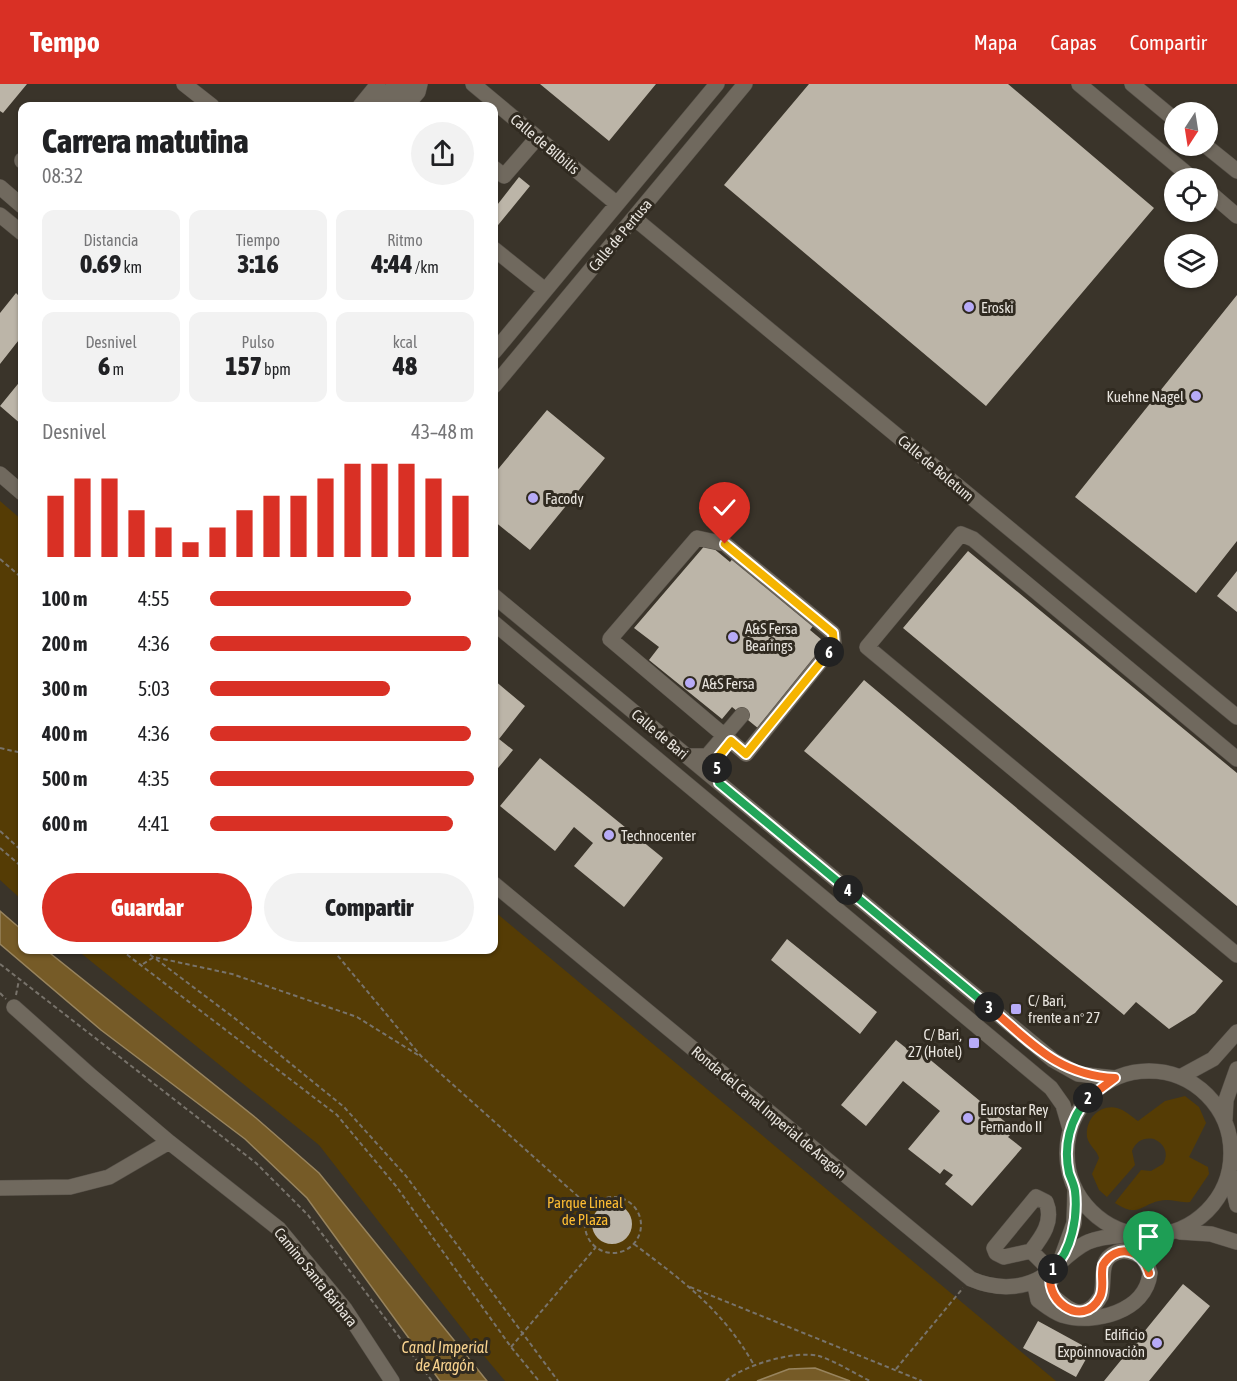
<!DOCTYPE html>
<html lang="es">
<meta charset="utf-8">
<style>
:root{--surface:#fff;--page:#f2f2f2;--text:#202124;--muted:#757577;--accent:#d93025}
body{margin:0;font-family:"Asap Condensed",sans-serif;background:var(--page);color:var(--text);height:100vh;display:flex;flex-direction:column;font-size:22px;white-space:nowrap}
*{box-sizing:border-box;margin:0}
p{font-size:20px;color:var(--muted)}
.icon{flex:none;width:33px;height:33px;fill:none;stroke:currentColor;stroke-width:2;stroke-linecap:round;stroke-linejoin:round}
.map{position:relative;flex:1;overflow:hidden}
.drawer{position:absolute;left:18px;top:18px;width:480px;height:852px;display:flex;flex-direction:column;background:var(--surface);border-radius:12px;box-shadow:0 2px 4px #0004}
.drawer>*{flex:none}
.needle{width:39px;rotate:192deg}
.controls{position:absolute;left:1164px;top:18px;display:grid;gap:12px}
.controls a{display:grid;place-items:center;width:54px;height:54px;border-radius:50%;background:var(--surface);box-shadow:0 2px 4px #0004;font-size:30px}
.pin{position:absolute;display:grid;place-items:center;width:51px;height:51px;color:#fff;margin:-62px -26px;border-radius:50% 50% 50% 0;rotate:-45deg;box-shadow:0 0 6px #0007}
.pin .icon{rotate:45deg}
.km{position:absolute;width:30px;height:30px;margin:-15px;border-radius:50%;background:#222;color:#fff;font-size:16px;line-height:30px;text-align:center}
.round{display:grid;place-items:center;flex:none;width:63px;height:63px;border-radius:32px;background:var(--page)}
.headline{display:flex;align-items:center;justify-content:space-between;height:102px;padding:0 24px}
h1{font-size:33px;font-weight:800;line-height:45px}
.stats{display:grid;grid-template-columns:repeat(3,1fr);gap:9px;height:102px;padding:6px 24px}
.stats div{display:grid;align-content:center;border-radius:12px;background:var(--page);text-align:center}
.stats b{font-size:26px;font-weight:800}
.stats small{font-size:16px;font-weight:400}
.stats p{font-size:16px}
.chart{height:168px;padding:12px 24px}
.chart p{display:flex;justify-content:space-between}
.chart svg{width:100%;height:108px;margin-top:6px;stroke:var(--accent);stroke-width:6}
.button{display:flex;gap:12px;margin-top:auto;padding:12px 24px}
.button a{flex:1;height:69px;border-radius:36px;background:var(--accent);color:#fff;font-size:24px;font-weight:800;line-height:69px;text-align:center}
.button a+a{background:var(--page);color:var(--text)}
ul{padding:0 24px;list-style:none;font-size:20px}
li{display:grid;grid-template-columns:96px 72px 1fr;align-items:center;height:45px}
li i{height:15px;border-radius:8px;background:var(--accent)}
header{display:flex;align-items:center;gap:36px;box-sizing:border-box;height:84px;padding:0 30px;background:var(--accent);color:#fff}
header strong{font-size:28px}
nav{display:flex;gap:33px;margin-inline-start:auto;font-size:21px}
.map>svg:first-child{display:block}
</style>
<header>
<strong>Tempo</strong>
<nav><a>Mapa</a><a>Capas</a><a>Compartir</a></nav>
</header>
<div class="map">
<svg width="1237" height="1297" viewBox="0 0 1237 1297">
<rect width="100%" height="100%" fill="#3a342a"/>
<!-- green -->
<path fill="#553c05" d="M0,417L22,436V816L0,796Z
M494,827L1056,1297H505L474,1260L319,1061L77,866H494Z
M1185,1012L1199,1023L1206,1039L1189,1073L1208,1083L1209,1090L1190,1118C1181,1119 1174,1116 1166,1116C1142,1117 1141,1136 1115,1119L1117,1116L1141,1086L1151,1087L1163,1080C1169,1070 1165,1060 1154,1055C1144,1053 1136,1057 1132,1067L1135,1081L1107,1113L1099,1106L1092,1090L1099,1074C1097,1066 1089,1062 1087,1053C1085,1035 1100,1020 1117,1024C1125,1026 1132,1033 1138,1037L1165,1017Z"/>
<!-- water -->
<path fill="#765b27" stroke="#98845e" stroke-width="1.5" d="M0,827L22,846V866H46L256,1034L319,1089L487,1297H440L307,1114L245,1055L101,946L0,860Z
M815,1284L850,1297H757L789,1285Z"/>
<!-- building -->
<path fill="#bcb5a8" d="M0,0H27L3,29L0,27Z
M540,0H656L609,57Z
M809,0H1008L1154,124L986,322L724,101Z
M519,93L530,102L494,146V125Z
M16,209L22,215V252L0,280V229Z
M1237,211V457L1196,509L1075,413Z
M22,295V341L0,322Z
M547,326L605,374L530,466L494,437V390Z
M707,459L730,478L735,472L816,538L810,546L828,561L759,645L732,623L722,635L649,576L659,563L634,544Z
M968,467L1237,689V822L903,544Z
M1237,487V528L1217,512Z
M494,596L525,622L499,655L513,666L494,689Z
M864,596L1223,897L1195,929L1169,945L1136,918L1124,931L804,667Z
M540,674L663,774L624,823L574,782L593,759L574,743L555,767L500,722Z
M787,855L877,928L860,950L771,876Z
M896,956L906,964L910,959L1015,1046L1008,1053L1022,1064L972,1122L945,1100L953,1091L944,1085L940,1090L908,1065L940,1027L903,997L866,1042L841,1021Z
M592 1140a20 20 0 1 1 40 0a20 20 0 1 1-40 0Z
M1183,1200L1210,1222L1149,1297H1104Z
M1038,1237L1091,1266L1076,1293L1023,1264Z"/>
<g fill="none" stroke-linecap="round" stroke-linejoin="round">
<!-- minor casing -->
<g stroke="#554f47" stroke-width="16">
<path id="minor" d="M184,0L212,22
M473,0L617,120
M1079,0L1192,94
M1132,0L1174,35
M360,22L378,0
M377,22L396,0
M392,22L410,0
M406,22L418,8L420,0
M1206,62L1237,87
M22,76V77
M494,84L504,92L537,54
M0,103L22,122
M1208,107L1237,132
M0,131L22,149
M634,134L1237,633
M494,165L545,206
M494,268L717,0
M494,302L745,0
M0,390L22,409
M697,454L725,460L833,549L834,561L746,670L610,555Z
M494,512L1053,976L1078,990L1115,994
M494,539L1051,1004L1063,1021L1070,1045
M687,672H707L742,631
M1237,675L973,455L961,450L867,563L1237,871
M494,800L971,1195C999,1207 1030,1206 1054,1184C1064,1175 1075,1164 1088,1158C1102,1152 1118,1152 1134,1150
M14,923L90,991L169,1058
M1067 1069a82 82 0 1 1 164 0a82 82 0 1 1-164 0Z
M1180,993L1213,975L1237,948
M1225,1035L1226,1016L1237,985
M1230,1090L1237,1121
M0,1104L70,1103L109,1093L169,1058L279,1145L345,1225L392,1297
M1180,1148L1211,1150L1237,1158
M1031,1167L1004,1173L996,1169L994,1164L1036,1113L1046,1118C1054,1137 1042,1153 1031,1167L1051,1187V1197
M1123,1167C1138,1168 1146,1174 1150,1189C1146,1228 1094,1241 1062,1231C1053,1228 1046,1222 1038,1216L1034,1197C1055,1208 1078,1251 1101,1212C1106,1194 1096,1171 1123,1167Z
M1061,1175L1074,1139L1075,1105"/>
</g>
<!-- path -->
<path stroke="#78736b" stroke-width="2" stroke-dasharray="4.5 3" stroke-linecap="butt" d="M0,475L22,494
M0,664L22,669
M0,747L22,767
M0,764L22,783
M121,866L337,1031L396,1102L511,1263L539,1297
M144,866L237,936L344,1023L406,1092L558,1297
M333,866L421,972L591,1124
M0,880L256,1079L308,1131L432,1297
M143,880L154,873L232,890L357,933L418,971
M0,909L6,915
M16,911L19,896
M585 1141a28 28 0 1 1 56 0a28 28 0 1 1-56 0Z
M634,1160C684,1198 722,1225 754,1281
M690,1203L922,1297
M511,1263L596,1163
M896,1285L963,1204
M726,1297C744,1281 795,1266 819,1272C835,1277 854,1289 870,1297"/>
<!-- minor -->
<use href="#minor" stroke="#70695e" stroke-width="15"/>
</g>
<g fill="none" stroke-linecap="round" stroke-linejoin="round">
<!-- split-1 casing -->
<g stroke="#fff" stroke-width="12">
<path id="split-1" d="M1053,1185C1039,1214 1083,1247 1100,1213C1105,1203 1100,1192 1103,1181C1116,1159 1143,1165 1149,1189"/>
</g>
<!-- split-2 casing -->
<g stroke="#fff" stroke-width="12">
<path id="split-2" d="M1053,1185C1072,1167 1078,1132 1075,1107C1074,1100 1071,1095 1069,1089C1063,1062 1070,1035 1088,1014"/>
</g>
<!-- split-3 casing -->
<g stroke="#fff" stroke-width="12">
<path id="split-3" d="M989,923C1031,958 1057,991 1115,994L1088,1014"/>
</g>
<!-- split-4 casing -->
<g stroke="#fff" stroke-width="12">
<path id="split-4" d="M848,806L989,923"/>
</g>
<!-- split-5 casing -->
<g stroke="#fff" stroke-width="12">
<path id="split-5" d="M717,684L719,699L848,806"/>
</g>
<!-- split-6 casing -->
<g stroke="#fff" stroke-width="12">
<path id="split-6" d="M717,684L719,672L731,657L746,670L829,568"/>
</g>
<!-- split-7 casing -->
<g stroke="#fff" stroke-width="12">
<path id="split-7" d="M725,460L833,549L834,561L829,568"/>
</g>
<!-- split-1 -->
<use href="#split-1" stroke="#f0652b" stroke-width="8"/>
<!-- split-2 -->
<use href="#split-2" stroke="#22a559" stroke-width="8"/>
<!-- split-3 -->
<use href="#split-3" stroke="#f0652b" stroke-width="8"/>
<!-- split-4 -->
<use href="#split-4" stroke="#22a559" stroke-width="8"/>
<!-- split-5 -->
<use href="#split-5" stroke="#22a559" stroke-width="8"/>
<!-- split-6 -->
<use href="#split-6" stroke="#f5b400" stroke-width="8"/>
<!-- split-7 -->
<use href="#split-7" stroke="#f5b400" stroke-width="8"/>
</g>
<!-- markers -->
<g fill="#b7abf7" stroke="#302a20" stroke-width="2">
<circle cx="969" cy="223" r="6"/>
<circle cx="1196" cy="312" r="6"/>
<circle cx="533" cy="414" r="6"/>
<circle cx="733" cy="553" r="6"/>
<circle cx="690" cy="599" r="6"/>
<circle cx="609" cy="751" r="6"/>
<rect x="1010" y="919" width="12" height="12" rx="3"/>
<rect x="968" y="953" width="12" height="12" rx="3"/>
<circle cx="968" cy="1034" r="6"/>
<circle cx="1157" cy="1259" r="6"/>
</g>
<g text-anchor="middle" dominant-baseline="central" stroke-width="6" stroke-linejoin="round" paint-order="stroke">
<!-- street labels -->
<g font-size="15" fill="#e8e4de" stroke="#302a20">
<text transform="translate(545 60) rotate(40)">Calle de Bílbilis</text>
<text transform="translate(620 151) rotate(-50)">Calle de Pertusa</text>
<text transform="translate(936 384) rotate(40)">Calle de Boletum</text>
<text transform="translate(660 650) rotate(40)">Calle de Bari</text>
<text transform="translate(769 1028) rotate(40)">Ronda del Canal Imperial de Aragón</text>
<text transform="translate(316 1193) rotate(51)">Camino Santa Bárbara</text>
</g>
<!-- poi labels -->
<g font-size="15" fill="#e8e4de" stroke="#302a20" text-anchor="start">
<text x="981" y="223">Eroski</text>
<text x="1184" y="312" text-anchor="end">Kuehne Nagel</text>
<text x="545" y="414">Facody</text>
<text x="745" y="544">A&amp;S Fersa<tspan x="745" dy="17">Bearings</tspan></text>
<text x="702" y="599">A&amp;S Fersa</text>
<text x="621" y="751">Technocenter</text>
<text x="1028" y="916">C/ Bari,<tspan x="1028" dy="17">frente a nº 27</tspan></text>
<text x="962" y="950" text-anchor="end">C/ Bari,<tspan x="962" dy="17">27 (Hotel)</tspan></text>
<text x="980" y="1025">Eurostar Rey<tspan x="980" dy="17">Fernando II</tspan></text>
<text x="1145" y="1250" text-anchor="end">Edificio<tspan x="1145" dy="17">Expoinnovación</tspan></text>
</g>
<!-- park labels -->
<g font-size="15" fill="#fdbc32" stroke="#302a20">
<text x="585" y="1118">Parque Lineal<tspan x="585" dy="17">de Plaza</tspan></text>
</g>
<!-- water labels -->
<g font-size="16" font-style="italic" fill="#fad490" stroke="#302a20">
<text x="445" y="1263">Canal Imperial<tspan x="445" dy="18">de Aragón</tspan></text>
</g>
</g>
</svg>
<div class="controls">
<a><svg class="needle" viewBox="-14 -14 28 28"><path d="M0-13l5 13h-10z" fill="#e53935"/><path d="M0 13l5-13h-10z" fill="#757577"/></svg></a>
<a><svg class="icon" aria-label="locate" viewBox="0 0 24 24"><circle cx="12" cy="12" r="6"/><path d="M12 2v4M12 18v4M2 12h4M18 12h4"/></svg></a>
<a><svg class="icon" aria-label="layers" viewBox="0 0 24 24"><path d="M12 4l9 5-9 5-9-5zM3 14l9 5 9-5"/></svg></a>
</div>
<div class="pin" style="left:1149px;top:1189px;background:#1e9e55"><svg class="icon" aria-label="arrive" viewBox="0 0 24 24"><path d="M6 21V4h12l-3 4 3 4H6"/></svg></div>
<div class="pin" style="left:725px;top:460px;background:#d93025"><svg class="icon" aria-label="check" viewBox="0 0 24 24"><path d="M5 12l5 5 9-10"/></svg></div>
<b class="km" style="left:1053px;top:1185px">1</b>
<b class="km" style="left:1088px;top:1014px">2</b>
<b class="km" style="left:989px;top:923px">3</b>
<b class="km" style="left:848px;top:806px">4</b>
<b class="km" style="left:717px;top:684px">5</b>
<b class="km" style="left:829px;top:568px">6</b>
<section class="drawer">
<div class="headline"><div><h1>Carrera matutina</h1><p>08:32</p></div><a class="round"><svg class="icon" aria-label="share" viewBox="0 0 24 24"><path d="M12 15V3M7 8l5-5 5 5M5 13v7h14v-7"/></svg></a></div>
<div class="stats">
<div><p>Distancia</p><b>0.69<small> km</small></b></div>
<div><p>Tiempo</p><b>3:16</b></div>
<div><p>Ritmo</p><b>4:44<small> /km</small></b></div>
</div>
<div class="stats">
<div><p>Desnivel</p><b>6<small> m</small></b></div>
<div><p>Pulso</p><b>157<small> bpm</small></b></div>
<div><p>kcal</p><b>48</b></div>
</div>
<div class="chart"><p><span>Desnivel</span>43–48 m</p>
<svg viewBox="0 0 160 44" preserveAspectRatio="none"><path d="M5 44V19M15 44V12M25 44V12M35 44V25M45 44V32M55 44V38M65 44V32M75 44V25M85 44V19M95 44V19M105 44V12M115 44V6M125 44V6M135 44V6M145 44V12M155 44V19"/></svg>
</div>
<ul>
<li><b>100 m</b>4:55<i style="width:76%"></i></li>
<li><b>200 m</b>4:36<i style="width:99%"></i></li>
<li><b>300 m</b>5:03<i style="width:68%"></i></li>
<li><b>400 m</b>4:36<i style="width:99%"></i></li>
<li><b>500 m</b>4:35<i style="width:100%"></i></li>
<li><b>600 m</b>4:41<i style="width:92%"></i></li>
</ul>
<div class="button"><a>Guardar</a><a>Compartir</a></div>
</section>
</div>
